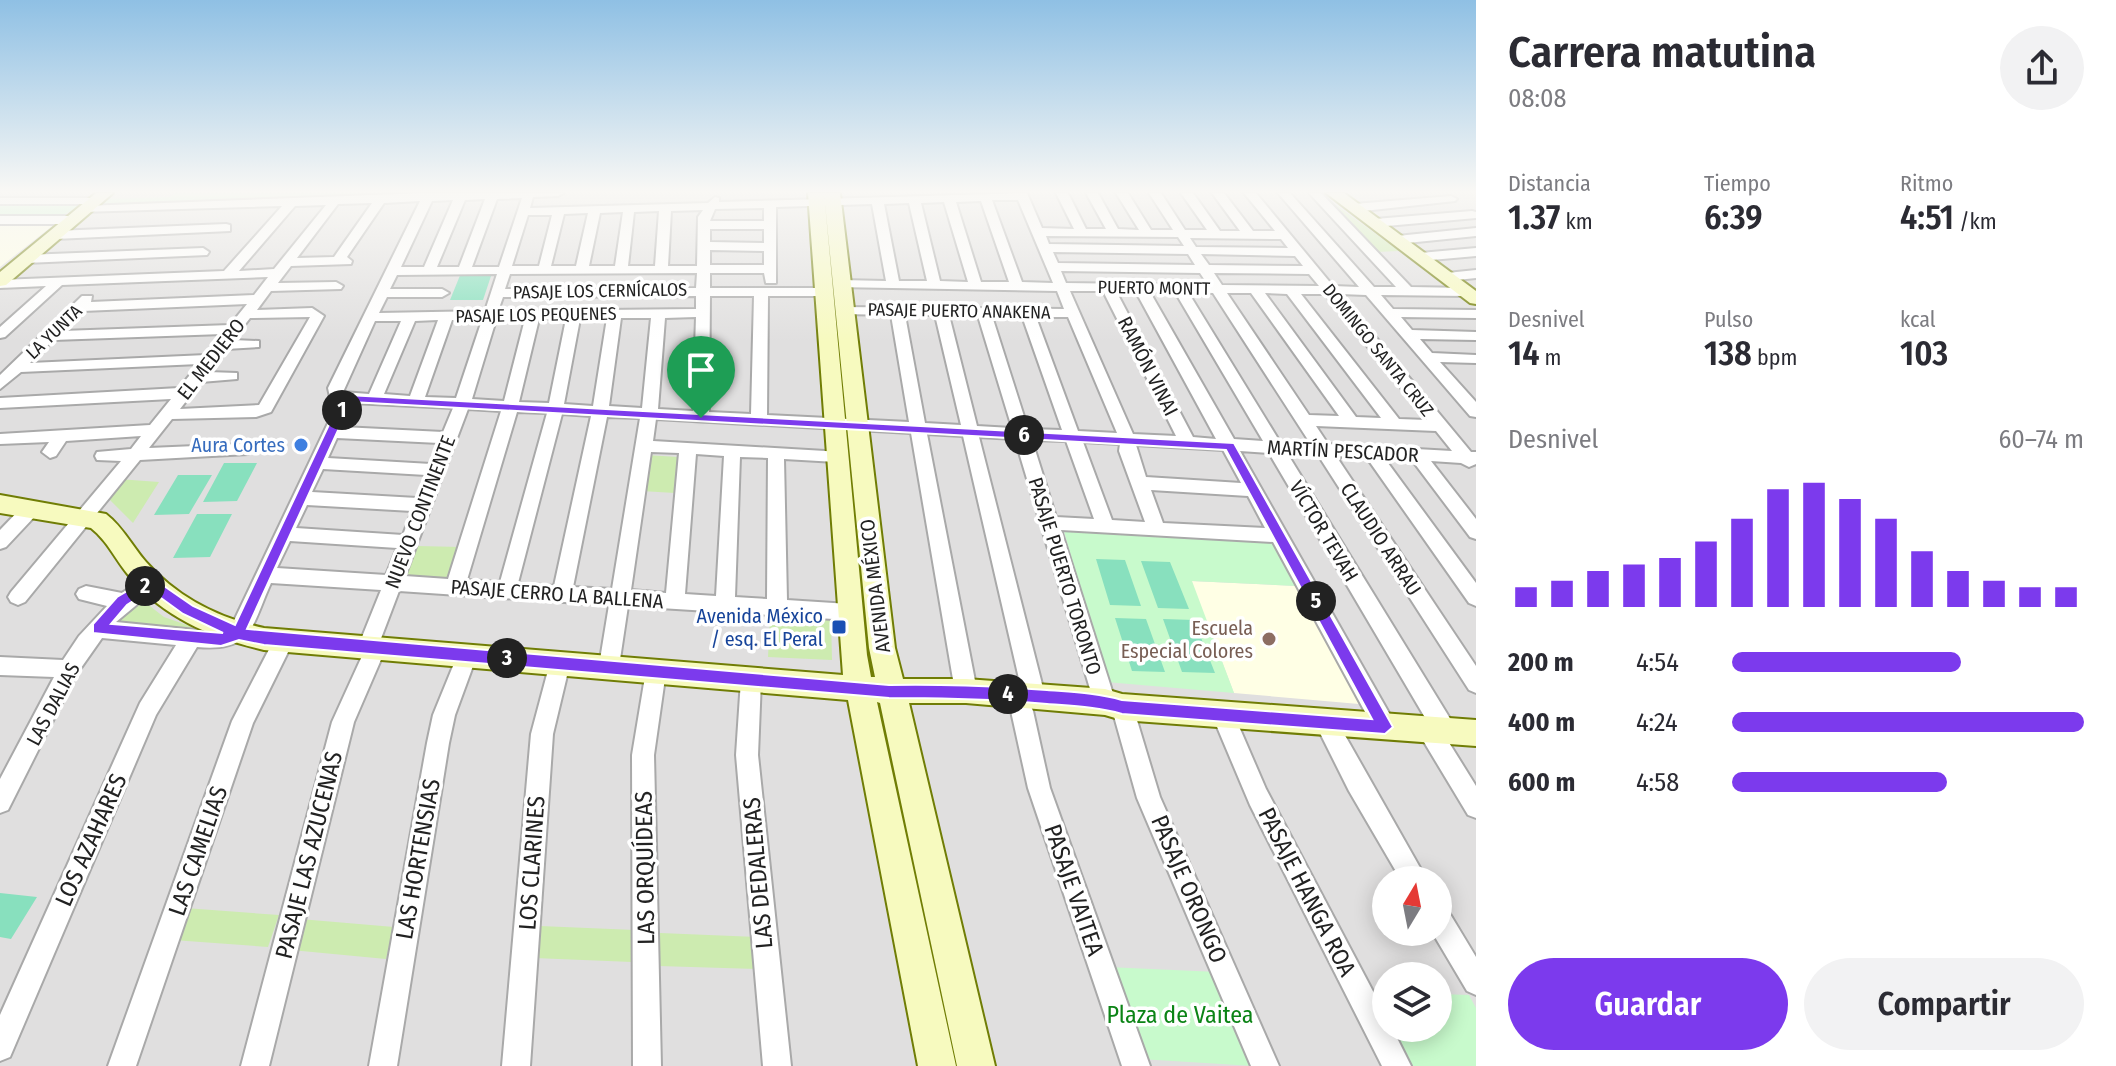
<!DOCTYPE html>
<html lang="es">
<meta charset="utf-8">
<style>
:root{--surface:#fff;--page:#f2f2f3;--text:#2b2b33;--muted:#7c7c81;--accent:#7c3aed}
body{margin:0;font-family:"Fira Sans Condensed",sans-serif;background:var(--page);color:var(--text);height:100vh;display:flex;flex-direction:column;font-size:30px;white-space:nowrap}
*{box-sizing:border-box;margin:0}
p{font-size:26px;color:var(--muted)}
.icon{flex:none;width:44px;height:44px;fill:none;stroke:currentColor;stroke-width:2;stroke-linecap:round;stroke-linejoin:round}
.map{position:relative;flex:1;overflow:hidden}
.panel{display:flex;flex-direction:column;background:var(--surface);width:640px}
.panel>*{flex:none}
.needle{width:52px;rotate:10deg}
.controls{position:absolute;left:1372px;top:866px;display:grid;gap:16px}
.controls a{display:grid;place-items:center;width:80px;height:80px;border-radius:50%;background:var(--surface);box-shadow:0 4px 20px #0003;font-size:40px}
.pin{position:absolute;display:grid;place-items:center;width:68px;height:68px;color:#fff;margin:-82px -34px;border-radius:50% 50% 50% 0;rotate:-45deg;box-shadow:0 0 8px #0007}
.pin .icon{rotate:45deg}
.km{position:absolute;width:40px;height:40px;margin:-20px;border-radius:50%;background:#222;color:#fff;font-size:22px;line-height:40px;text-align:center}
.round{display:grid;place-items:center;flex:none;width:84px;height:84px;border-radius:42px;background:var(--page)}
.summary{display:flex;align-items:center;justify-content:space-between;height:136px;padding:0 32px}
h1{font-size:44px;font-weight:600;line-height:60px}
.metrics{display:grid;grid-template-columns:repeat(3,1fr);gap:12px;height:136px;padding:8px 32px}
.metrics div{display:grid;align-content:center}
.metrics b{font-size:34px;font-weight:600}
.metrics small{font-size:22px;font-weight:400}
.metrics p{font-size:22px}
.chart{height:224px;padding:16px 32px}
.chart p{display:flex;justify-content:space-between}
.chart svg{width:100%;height:144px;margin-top:8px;stroke:var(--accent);stroke-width:6}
.button{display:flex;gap:16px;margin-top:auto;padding:16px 32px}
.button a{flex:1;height:92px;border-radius:48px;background:var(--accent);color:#fff;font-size:32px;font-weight:600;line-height:92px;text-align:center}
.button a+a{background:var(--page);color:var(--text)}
ul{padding:0 32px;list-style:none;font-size:26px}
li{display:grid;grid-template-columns:128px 96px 1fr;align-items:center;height:60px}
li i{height:20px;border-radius:10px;background:var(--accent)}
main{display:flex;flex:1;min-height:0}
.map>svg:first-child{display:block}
</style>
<main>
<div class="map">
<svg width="1476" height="1066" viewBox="0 0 1476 1066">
<rect width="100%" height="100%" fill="#f2efe9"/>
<!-- residential -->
<path fill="#e0dfdf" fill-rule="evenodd" d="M0,193H1476V1066H0ZM1386,880H1438V932H1386ZM1386,976H1438V1028H1386Z"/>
<!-- education -->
<path fill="#ffffe5" d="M0,222L56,223L0,267Z
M1191,581L1297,586L1359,704L1234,693Z"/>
<!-- grass -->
<path fill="#cdebb0" d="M1321,194L1399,251L1376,252Z
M646,455L678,457L675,493L641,491Z
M118,479L159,482L133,523L107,497Z
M417,546L462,547L451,580L405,579Z
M137,596L164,617L198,629L118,623Z
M770,616L831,618L832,660L768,657Z
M185,908L279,915L268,947L173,940Z
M300,919L394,927L386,959L291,950Z
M540,926L635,930L632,962L534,958Z
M660,933L757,937V969L658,966Z"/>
<!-- park -->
<path fill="#c8facc" d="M175,193H370L367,197L93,207L102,199L170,197Z
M0,203H83C59,224 30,218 0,217Z
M1064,531L1274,540L1297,586L1192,581L1234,693L1106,682Z
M1107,967L1218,972L1254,1066L1140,1059Z
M1438,994L1469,995L1476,1008V1066H1406L1386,1028H1438Z"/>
<!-- pitch -->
<path fill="#88e0be" d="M461,273H492L483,300H450Z
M224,463H257L237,501L203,502Z
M178,475H212L189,514L154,515Z
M197,514H232L210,557L173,558Z
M1096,559L1125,560L1141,606L1110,605Z
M1141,561L1170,562L1189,609L1158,608Z
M1115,618L1146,619L1165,672L1132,671Z
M1163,619L1194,620L1215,673L1182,672Z
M0,893L37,897L11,939L0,937Z"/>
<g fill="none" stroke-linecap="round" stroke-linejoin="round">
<!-- street casing -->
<g stroke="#a9a9a9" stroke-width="4">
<path id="street" d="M424,193H564L558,196L533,197L530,208L708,203L715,197L719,198V202L1027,193L1042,228L1074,229L1056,193H1068L1086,229H1106L1086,193H1098L1118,229L1139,230L1116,193H1128L1151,230H1173L1149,193H1161L1185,230H1207L1181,193H1193L1220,231H1240L1212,193H1224L1253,231H1275L1244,193H1256L1333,286L1359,287L1278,193H1290L1374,287H1396L1309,193H1321L1411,287L1467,288L1474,292L1467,296L1381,295L1393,309L1476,310V318L1401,317L1412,330L1476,332V340L1420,339L1432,353L1476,355V363L1440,362L1476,402V417L1470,416L1366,295L1340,294L1471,452H1476V464L1469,467L1461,463L1431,461L1476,519V539L1470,537L1412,460L1385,459L1476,583V606L1469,603L1367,458L1336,456L1476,666V693L1469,690L1318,455L1287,453L1454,725L1457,732L1454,739L1448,741L1476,786V818L1468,815L1421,737L1418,730L1421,723L1427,721L1269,453L1240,451L1393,720L1396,727L1393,734L1385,737L1377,734L1273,542L1061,530L1115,700L1122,697L1130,700L1133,707L1160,797L1279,1066H1251L1137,798L1112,709L1105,711L1097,709L1094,702L1015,439L979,437L1045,696L1041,703L1034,705L1027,703L1023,696L963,436L927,434L977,691L973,698L966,700L959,698L955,691L911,433L656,419L653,441L842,452L844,456L836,462L784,459L787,600L849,604L856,606L859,612L856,618L849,620L628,606L619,666L616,672L609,675L602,672L599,666L609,605L399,591L380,641L386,648L354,722L269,1066H241L332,722L363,654L358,647L381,590L271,583C251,627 253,652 197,647L156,715L10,1057L0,1061V1015L140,703L176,645L102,638L76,675L8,810L0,813V779L54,677L0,675V657L63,660L79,636L107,606L79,599L76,594L79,589L86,586L122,593L151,574L158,577L160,582L158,587L116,622L216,632L231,627L338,402L330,397L328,388L420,201L384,203L347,257L352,261L351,264L291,266L278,283L336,282L343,286L341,289L271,291L257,310L312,308L324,316L271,412L256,417L172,419L149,448L242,444L250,450L248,454L140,460L25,602L18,605L11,602L8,597L11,592L121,461L97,460L95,456L97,452L131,449L141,436L66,441L56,456L50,458L42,452L49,442L0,444V434L150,425L171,399L0,408V398L179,388L199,364L21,372L0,389V375L82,296H92L91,302L254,295L268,277L62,285L5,337L0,338V327L46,286L0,288V280L224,271L282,206L80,212V208L84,206ZM522,198L499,267H472L497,199ZM485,199L459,267H437L465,200ZM453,200L424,267H401L432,201ZM992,200H1018L1053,283L1022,282ZM981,201L1009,282H981L956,202ZM944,202L968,282L940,281L921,203ZM372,203L334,257L297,258L338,204ZM909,203L927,281H899L884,204ZM872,204L886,281L841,280L834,284L836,287L1057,291L1064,309L839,307V313L844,314L891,315L909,422L767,415L768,296H823L830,292L823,288H710V273H764L766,283H776V207ZM326,205L274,269L239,271L295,206ZM764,208V221H710L715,209ZM703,210L698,217L697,266H668L671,211ZM659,211L655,266H628L634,212ZM623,212L615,266H589L600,213ZM588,213L576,266H551L564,214ZM528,215H552L539,266H512ZM710,229H764V243L710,242ZM1046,236L1178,237L1184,246L1049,244ZM1190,238L1281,239L1288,248L1196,247ZM710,250L764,251V265H710ZM1053,252L1188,254L1195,265L1058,263ZM1201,254L1295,256L1303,266L1209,265ZM1061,271L1200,273L1208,285L1066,283ZM697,273L696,288L505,289L510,274ZM1214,273L1309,274L1319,286L1222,285ZM497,274L485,311L379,313L387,297H442L449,293L442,289H390L397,275ZM1070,291H1103L1176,436L1133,434ZM1116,291L1136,292L1216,439L1193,437ZM1150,292H1175L1263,441L1234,439ZM1188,292L1213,293L1310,443L1280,442ZM1227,293H1251L1339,416L1309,415ZM1265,293L1287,294L1381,418L1356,417ZM1301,294H1325L1427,420L1399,419ZM696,296V309L498,311L503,297ZM710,296H754L751,414L709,412ZM247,304L230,325L62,331L83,311ZM905,315H935L961,425L925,423ZM949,315L978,316L1012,428L977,426ZM992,316H1022L1062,430L1028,429ZM310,317L259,405L180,409L201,382L237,379V373L208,372L226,349L259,347V341L233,340L250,318ZM696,317L693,411L658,409L665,318ZM1036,317H1068L1117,433L1078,431ZM607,318L593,406L564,404L580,319ZM621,318H651L642,408L609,406ZM525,319L504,401L472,399L496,320ZM539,319H566L549,403L519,402ZM438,320L410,396L384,394L415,321ZM452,320H482L456,398L425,397ZM375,321H401L369,394L343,392ZM223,334L206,355L30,363L53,340ZM353,403L453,408L443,432L342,427ZM468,409L501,411L448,579L405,576ZM517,412L547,413L500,582L467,580ZM562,414L591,416L554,586L518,583ZM607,417L640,418L612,589L573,587ZM1316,426L1436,431L1452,451L1328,444ZM337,438L439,443L431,464L328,458ZM1032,440L1066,441L1094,519L1056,517ZM1083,442L1120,444L1119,451L1145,522L1112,520ZM1136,445L1223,450L1241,483L1146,477ZM651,452L679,453L666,593L631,590ZM696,454L724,456L716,596L685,594ZM740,457L768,458L767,599L735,597ZM323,469L426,475L417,498L312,492ZM1151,490L1248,496L1265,528L1163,523ZM307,505L412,511L403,535L296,528ZM290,541L397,548L386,575L277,568Z
M1451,196L1457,199L1455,201L1354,212L1348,208L1354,204Z
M0,198H95L101,201L95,204H0Z
M1472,211L1476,212V218L1375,227L1369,223L1375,219Z
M0,216H73L79,220L73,224H0Z
M226,224L230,225V231L55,239L49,235L55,231Z
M1476,228V236L1397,244L1391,240L1397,236Z
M203,248L209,252L207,255L26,263L20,259L26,255Z
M1476,248V256L1420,261L1414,257L1420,253Z
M1476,270V278L1447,281L1440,277L1447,273Z
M31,503L37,504L40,509L37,514L6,547L0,549V530L25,504Z
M284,632L291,634L294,640L253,723L136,1066H108L232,721L277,634Z
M467,646L474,649L477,655L455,715L449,743L397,1066H369L427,743L433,715L460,649Z
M560,654L567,657L570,663L553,734L530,1066H502L531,734L550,663L553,657Z
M656,662L663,665L666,671L654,755L661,1066H633L632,755L646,671L649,665Z
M751,671L758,674L761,680L758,755L791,1066H763L736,755L741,680L744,674Z
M1022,701L1030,704L1033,711L1050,788L1150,1066H1122L1028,788L1011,711L1014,704Z
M1223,705L1231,708L1266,789L1386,1016V1028H1392L1411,1066H1382L1250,805L1212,715L1215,708Z
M1326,713L1334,716L1427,880H1401L1349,791L1315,723L1318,716Z
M1438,905L1447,909L1476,957V995L1467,991L1432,932H1438Z"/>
</g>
<!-- secondary casing -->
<g stroke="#707d05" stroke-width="4">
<path id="secondary" d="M96,193H113L6,285L0,286V272Z
M808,193H824L867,655L871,677H875L869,648L824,193H840L895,648L903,679H966L1105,689L1122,694L1476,720V746L1122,720L1105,715L966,703H909L995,1066H957L880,703L877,702L956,1066H918L848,700L264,650C213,638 164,618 130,577C116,561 108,541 91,528L0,513V495L106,514C123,527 132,546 146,562C177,597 218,618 264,628L843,675Z
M1326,193H1344L1476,291V304L1470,303Z"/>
</g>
<!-- street -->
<use href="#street" fill="#fff" fill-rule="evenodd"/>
<!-- secondary -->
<use href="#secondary" fill="#f7fabf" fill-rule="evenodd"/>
</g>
<!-- sky -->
<linearGradient id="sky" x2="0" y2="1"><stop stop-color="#8fc0e4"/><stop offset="0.56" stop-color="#f9f8f5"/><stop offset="1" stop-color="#f9f8f5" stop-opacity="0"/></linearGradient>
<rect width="1476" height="342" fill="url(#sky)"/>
<!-- route -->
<path fill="#7c3aed" stroke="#fff" stroke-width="2" fill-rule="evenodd" d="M347,395L1234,443L1393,727L1385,734L1122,714C1098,707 1072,706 1047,704C994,699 942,698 889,698L264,645L239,640L221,646L93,633V624L117,597L151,577L193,606L235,625L341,399ZM351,402L1226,450L1372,719L1122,700C1098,693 1072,692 1047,690C994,686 942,684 889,685L247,629ZM150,590L183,614L223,633L111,624L127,605Z"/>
<!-- markers -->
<circle fill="#3f7fe0" stroke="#fff" stroke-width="3" cx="301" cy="445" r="8"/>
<rect fill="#1a4fb4" stroke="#fff" stroke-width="3" x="831" y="619" width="16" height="16" rx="4"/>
<circle fill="#8d6e63" stroke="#fff" stroke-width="3" cx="1269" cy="639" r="8"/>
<g text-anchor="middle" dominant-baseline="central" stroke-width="7" stroke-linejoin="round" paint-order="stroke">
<!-- far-street labels -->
<g font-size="18" fill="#222" stroke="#fff">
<text transform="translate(1154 288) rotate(1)">PUERTO MONTT</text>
<text transform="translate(600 291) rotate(-1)">PASAJE LOS CERNÍCALOS</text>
<text transform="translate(959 311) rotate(1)">PASAJE PUERTO ANAKENA</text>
<text transform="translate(536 315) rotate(-1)">PASAJE LOS PEQUENES</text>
<text transform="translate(54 332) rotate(-44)">LA YUNTA</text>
<text transform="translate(1378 350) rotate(51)">DOMINGO SANTA CRUZ</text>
</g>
<!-- street labels -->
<g font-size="20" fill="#222" stroke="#fff">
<text transform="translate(211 359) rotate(-52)">EL MEDIERO</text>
<text transform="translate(1148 366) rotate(63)">RAMÓN VINAI</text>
<text transform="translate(1343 451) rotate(3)">MARTÍN PESCADOR</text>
<text transform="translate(420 512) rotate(-69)">NUEVO CONTINENTE</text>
<text transform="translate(1324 531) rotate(59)">VÍCTOR TEVAH</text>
<text transform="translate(1381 539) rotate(57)">CLAUDIO ARRAU</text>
<text transform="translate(1065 576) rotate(73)">PASAJE PUERTO TORONTO</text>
<text transform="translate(875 586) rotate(-97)">AVENIDA MÉXICO</text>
<text transform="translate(557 594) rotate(4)">PASAJE CERRO LA BALLENA</text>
<text transform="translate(53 704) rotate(-62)">LAS DALIAS</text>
</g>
<!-- shop labels -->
<g font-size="20" fill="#366cbe" stroke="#fff" text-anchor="end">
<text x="285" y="445">Aura Cortes</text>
</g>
<!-- transit labels -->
<g font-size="20" fill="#164399" stroke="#fff" text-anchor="end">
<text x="823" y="616">Avenida México<tspan x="823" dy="23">/ esq. El Peral</tspan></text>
</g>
<!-- education labels -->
<g font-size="20" fill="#785e54" stroke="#fff" text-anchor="end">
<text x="1253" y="628">Escuela<tspan x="1253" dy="23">Especial Colores</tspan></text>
</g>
<!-- near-street labels -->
<g font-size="24" fill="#222" stroke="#fff">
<text transform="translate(91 840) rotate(-66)">LOS AZAHARES</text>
<text transform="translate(198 851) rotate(-71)">LAS CAMELIAS</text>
<text transform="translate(309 855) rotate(-76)">PASAJE LAS AZUCENAS</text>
<text transform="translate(418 859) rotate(-80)">LAS HORTENSIAS</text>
<text transform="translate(532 863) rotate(-86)">LOS CLARINES</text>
<text transform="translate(645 868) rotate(-91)">LAS ORQUÍDEAS</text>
<text transform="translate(758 873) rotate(-95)">LAS DEDALERAS</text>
<text transform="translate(1189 889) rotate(67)">PASAJE ORONGO</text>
<text transform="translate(1074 890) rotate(71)">PASAJE VAITEA</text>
<text transform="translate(1307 892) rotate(63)">PASAJE HANGA ROA</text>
</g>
<!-- near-park labels -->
<g font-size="24" fill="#0c8416" stroke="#fff">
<text x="1180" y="1015">Plaza de Vaitea</text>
</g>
</g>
</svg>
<div class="controls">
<a><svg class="needle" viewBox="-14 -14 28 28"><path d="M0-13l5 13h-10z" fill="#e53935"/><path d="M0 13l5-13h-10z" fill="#7c7c81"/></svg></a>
<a><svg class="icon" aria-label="layers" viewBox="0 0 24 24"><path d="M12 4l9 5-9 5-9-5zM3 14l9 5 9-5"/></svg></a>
</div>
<div class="pin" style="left:701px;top:418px;background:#1e9e55"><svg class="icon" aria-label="arrive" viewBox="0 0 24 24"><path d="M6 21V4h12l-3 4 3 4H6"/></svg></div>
<b class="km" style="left:342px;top:410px">1</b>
<b class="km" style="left:145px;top:586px">2</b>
<b class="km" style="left:507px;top:658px">3</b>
<b class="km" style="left:1008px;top:694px">4</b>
<b class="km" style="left:1316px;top:601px">5</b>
<b class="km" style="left:1024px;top:435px">6</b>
</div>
<section class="panel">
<div class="summary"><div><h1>Carrera matutina</h1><p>08:08</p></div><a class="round"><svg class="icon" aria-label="share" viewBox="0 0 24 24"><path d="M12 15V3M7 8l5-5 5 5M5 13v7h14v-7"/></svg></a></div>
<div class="metrics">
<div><p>Distancia</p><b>1.37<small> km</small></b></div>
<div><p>Tiempo</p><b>6:39</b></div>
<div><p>Ritmo</p><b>4:51<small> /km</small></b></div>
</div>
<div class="metrics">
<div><p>Desnivel</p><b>14<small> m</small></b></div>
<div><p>Pulso</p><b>138<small> bpm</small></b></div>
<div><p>kcal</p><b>103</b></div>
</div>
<div class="chart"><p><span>Desnivel</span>60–74 m</p>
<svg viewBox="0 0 160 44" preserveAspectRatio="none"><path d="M5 44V38M15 44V36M25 44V33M35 44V31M45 44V29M55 44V24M65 44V17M75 44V8M85 44V6M95 44V11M105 44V17M115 44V27M125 44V33M135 44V36M145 44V38M155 44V38"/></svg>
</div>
<ul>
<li><b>200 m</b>4:54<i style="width:65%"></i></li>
<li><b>400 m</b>4:24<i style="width:100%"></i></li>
<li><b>600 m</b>4:58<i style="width:61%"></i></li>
</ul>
<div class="button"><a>Guardar</a><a>Compartir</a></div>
</section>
</main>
